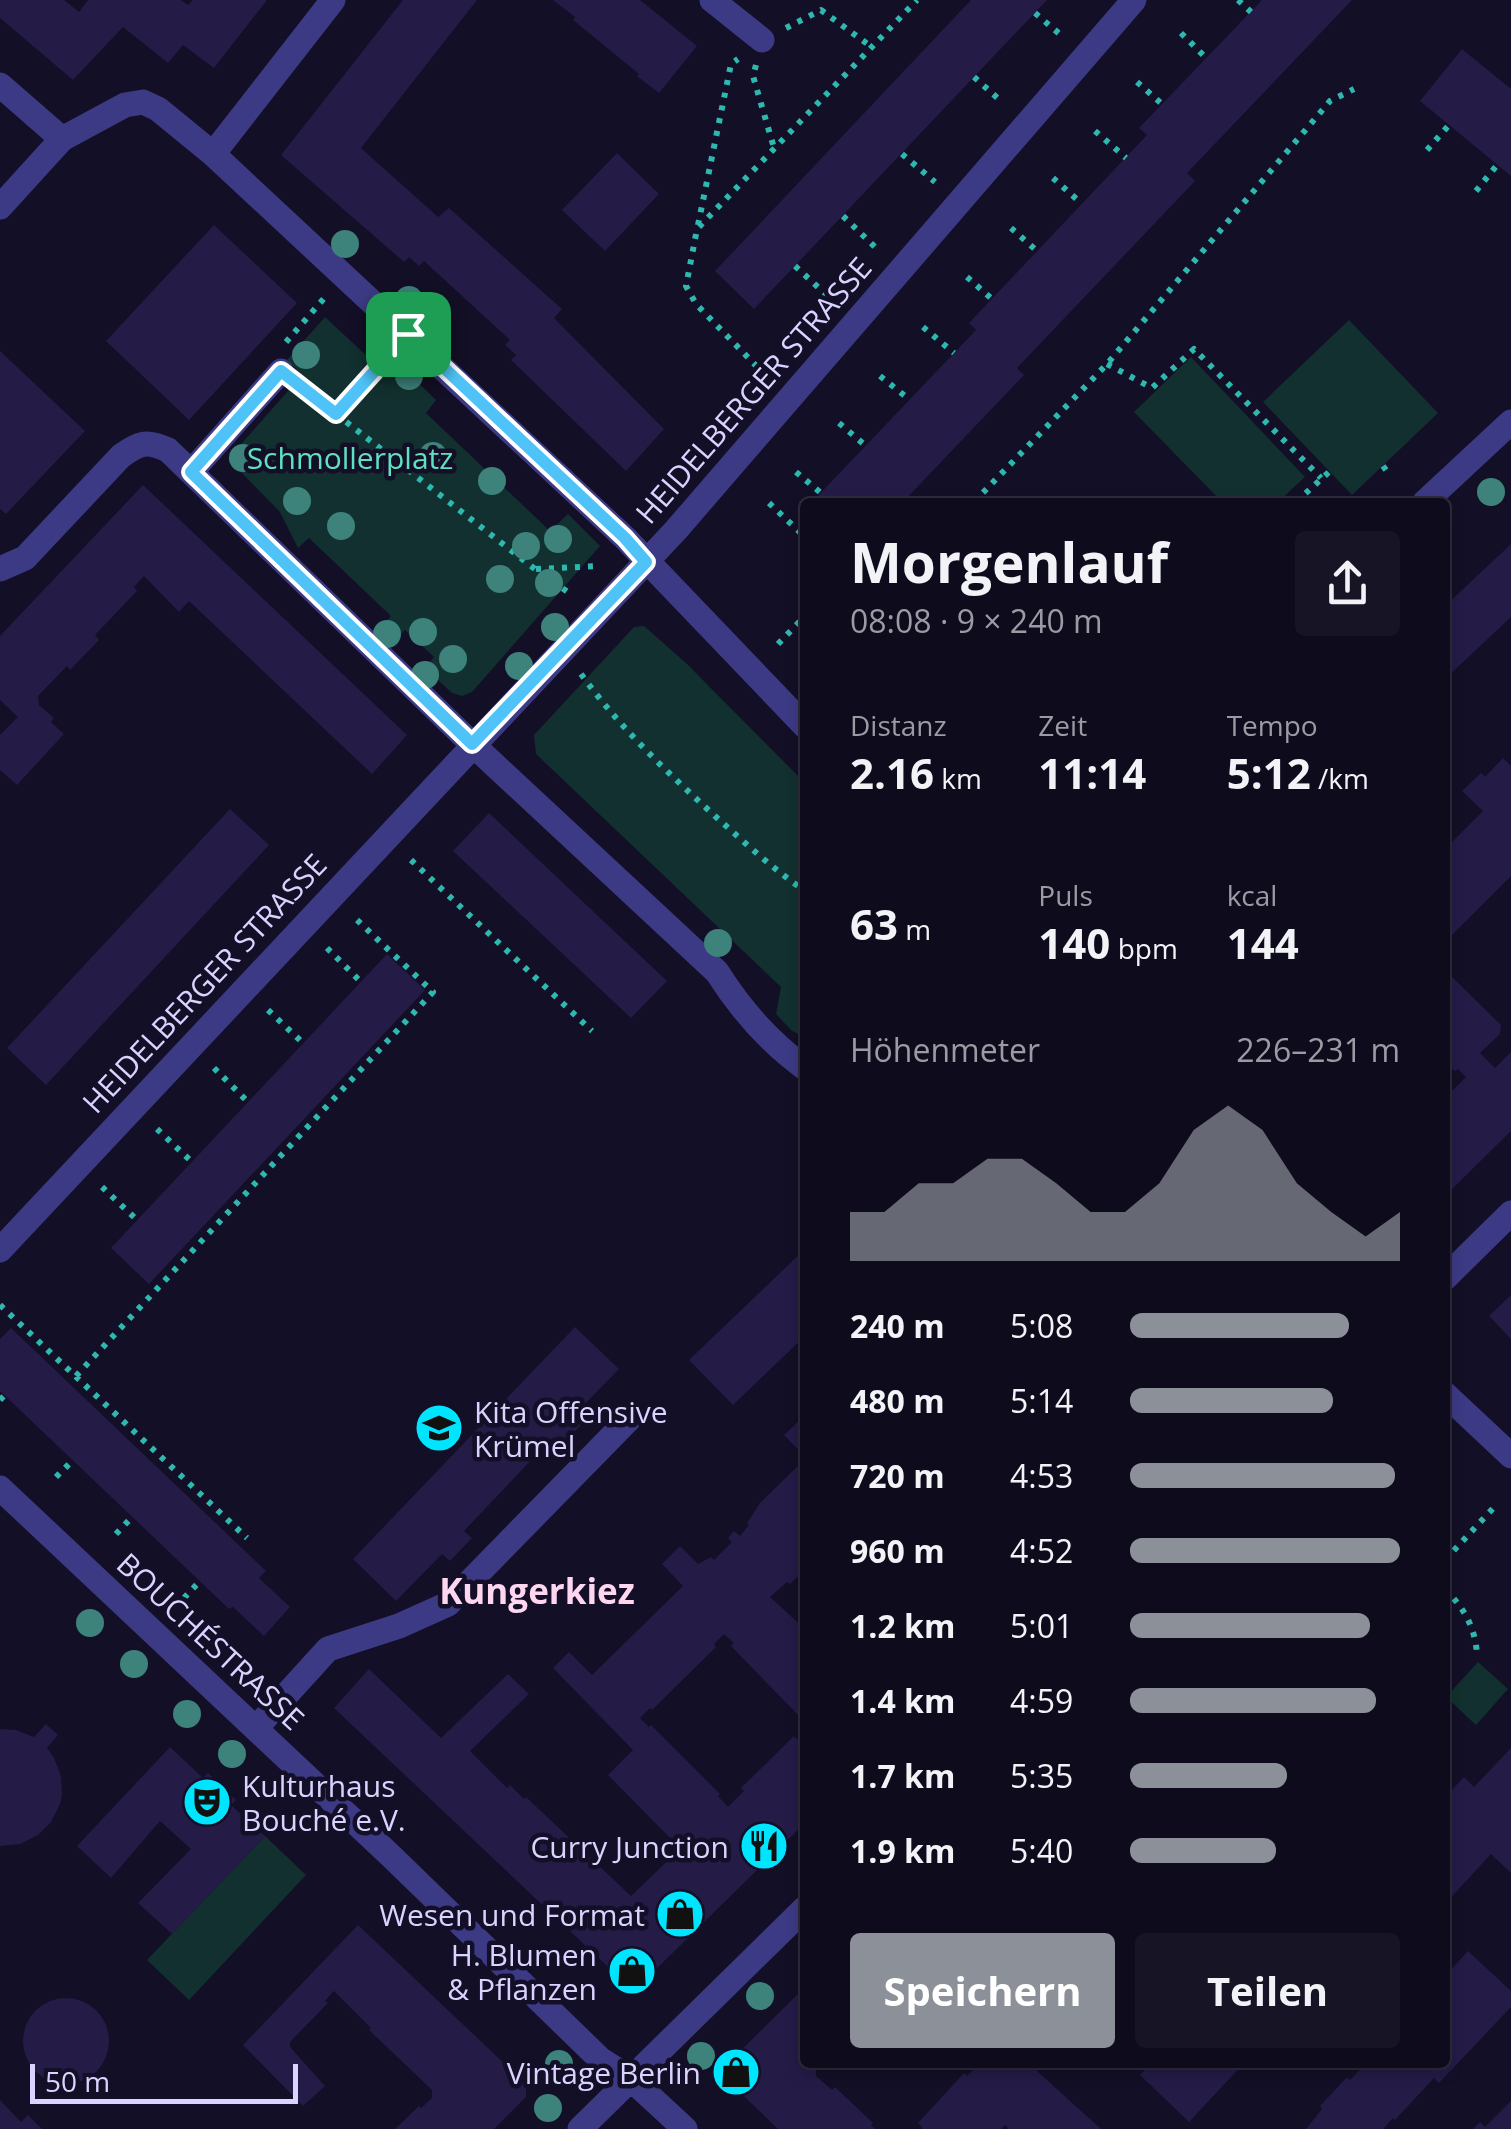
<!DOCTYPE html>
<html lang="de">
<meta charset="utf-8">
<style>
:root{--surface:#0e0b1c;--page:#171425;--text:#f1f3f6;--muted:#9b9ba3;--line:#2e2b3b;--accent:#8c9099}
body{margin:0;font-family:"Open Sans",sans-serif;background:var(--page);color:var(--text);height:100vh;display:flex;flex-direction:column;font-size:38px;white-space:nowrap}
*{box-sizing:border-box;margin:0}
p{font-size:32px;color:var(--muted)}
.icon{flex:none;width:55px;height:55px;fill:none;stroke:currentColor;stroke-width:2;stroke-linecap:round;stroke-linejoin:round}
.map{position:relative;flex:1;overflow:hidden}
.panel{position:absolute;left:800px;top:498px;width:650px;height:1570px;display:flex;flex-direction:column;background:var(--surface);border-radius:10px;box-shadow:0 5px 15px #0003,0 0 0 2px var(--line)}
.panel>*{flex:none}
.scale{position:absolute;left:30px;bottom:25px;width:268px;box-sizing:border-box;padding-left:10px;border:5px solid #d9d4ff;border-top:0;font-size:28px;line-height:35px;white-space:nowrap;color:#d9d4ff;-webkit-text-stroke:8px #130f26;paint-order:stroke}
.pin{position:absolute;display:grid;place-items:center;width:85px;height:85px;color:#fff;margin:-42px;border-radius:20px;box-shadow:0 5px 15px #0006}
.round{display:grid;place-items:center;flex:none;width:105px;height:105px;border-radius:10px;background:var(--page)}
.summary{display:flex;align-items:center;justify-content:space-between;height:170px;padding:0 50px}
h1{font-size:55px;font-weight:700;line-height:75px}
.metrics{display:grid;grid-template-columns:repeat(3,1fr);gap:15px;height:170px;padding:10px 50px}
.metrics div{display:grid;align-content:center}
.metrics b{font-size:42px;font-weight:700}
.metrics small{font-size:28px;font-weight:400}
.metrics p{font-size:28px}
.chart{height:280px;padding:20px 50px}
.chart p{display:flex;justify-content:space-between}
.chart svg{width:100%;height:180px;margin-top:10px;fill:var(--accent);opacity:.7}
.cta{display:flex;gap:20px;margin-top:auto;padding:20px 50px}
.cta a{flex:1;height:115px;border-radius:10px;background:var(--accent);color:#fff;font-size:40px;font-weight:700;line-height:115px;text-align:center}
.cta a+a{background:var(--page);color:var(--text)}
ul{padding:0 50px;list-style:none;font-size:32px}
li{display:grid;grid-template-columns:160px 120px 1fr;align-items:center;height:75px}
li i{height:25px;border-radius:12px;background:var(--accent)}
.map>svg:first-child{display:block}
</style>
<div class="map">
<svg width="1511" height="2129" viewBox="0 0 1511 2129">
<rect width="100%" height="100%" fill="#130f26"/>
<!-- green -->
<path fill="#12302f" d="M325,317L383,371L394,359L436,400L426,413L550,531L568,514L600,546L472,692L462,696L452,693L425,668L434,657L405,630L388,647L374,634L391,616L309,538L298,548L280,512L228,459L302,375L287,360Z
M1349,320L1438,413L1352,495L1263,402Z
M1191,357L1305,477L1278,502H1222L1134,412Z
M644,626L686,663L805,783V1037L792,1031L776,1014L781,987L536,754L534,735L634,627Z
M1478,1662L1508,1689L1476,1725L1446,1697Z
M265,1836L306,1875L189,2000L147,1960Z"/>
<!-- building -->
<path fill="#241b47" d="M0,0H64L79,12L88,0H181L188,5L193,0H267L214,68L183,45L168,63L123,27L73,80L0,18Z
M403,0H477L361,148L438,217L449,208L562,309L554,318L664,429L626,471L511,360L516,355L505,345L510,340L424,261L419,266L409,257L404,262L281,155Z
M553,0H640L697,46L659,93L637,76L639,74L573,20L575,17Z
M971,0H1047L754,309L715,271Z
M1262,0H1352L1187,173L1195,181L1017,368L1024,375L903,502H812L976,330L969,323L1147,135L1139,128Z
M1462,49L1511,89V176L1420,101Z
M617,153L659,194L605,251L562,210Z
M214,225L297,303L189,420L106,341Z
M0,351L85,431L6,514L0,509Z
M143,485L407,735L372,774L189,601L179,612L144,576L134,587L137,591L95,635L99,640L70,670L67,666L38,696L39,705L54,718L51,722L64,734L17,785L0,770V735L18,717L0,700V636Z
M1511,544V617L1445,679V606Z
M1503,758L1511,766V876L1445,942V849L1483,811L1462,791L1481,773L1485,777Z
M230,809L269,845L46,1085L7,1048Z
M489,813L667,981L631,1018L453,851Z
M387,954L425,990L149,1284L111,1248Z
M1445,970L1501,1025L1500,1034L1480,1053L1495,1068L1511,1052V1131L1445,1196V1098L1466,1077L1458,1069L1455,1071L1445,1062Z
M805,1249V1336L733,1405L689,1360Z
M1511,1295V1339L1489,1316Z
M575,1327L619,1369L575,1414L584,1422L561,1446L552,1438L464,1531L472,1538L450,1561L442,1554L396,1601L353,1559Z
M11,1328L266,1571L259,1578L290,1607L264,1636L233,1607L229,1609L0,1391V1339Z
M805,1415V1457L784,1435Z
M805,1459V1569L790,1584L787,1582L770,1597L805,1629V1716L803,1714L800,1717L731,1646L734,1643L724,1634L714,1644L716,1647L652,1710L650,1708L640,1718L649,1727L651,1725L720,1794L718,1796L728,1807L744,1791L741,1788L794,1736L797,1739L805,1731V1823L641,1984H626L334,1708L369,1669L441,1738L508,1674L529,1694L470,1751L507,1788L510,1785L524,1799L526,1797L631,1896L683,1846L674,1837L671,1839L608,1775L633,1750L553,1668L569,1652L592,1675L683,1586L662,1564L680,1546L698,1564L711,1557L714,1560L732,1542L728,1538L734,1531L740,1536L749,1525L747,1523L760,1503Z
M46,1724L58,1735L47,1748L54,1758L61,1776L62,1795L60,1804L51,1822L38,1835L20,1844L0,1846V1729L16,1730L34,1737Z
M170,1747L203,1778L208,1773L236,1800L231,1805L265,1836L172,1934L138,1903L191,1849L160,1821L111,1878L77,1846Z
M1511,1748V1873L1491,1854L1445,1904V1797L1464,1777L1474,1787Z
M358,1925L526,2084V2097L494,2129H395L419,2106L421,2108L432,2098V2090L369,2030L371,2028L334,1991L325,2001L328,2003L290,2042V2047L325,2086L303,2106L243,2045Z
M1468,1951L1511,1991V2007L1439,2083L1434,2078L1395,2120L1393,2118L1383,2129H1306L1322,2109L1320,2106L1347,2077L1350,2080L1367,2062H1445V1976Z
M805,1987V2062H829L822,2069L816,2070V2076L832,2090L835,2087L873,2123L871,2125L875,2129H778L727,2080V2064Z
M23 2041a43 43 0 1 1 86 0a43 43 0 1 1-86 0Z
M981,2062H1027L1101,2129H1009L1005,2125L1001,2129H923L918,2123L964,2073L967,2076Z
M1152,2062H1245L1189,2122L1140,2075Z
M0,2100L21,2122L28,2115L42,2129H0Z
M1511,2101V2129H1473L1480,2122L1485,2127Z"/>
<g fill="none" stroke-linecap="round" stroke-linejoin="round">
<!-- path -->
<path stroke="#2fb8b0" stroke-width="6" stroke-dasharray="5 8" stroke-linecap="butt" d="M1238,0L1251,12
M1035,13L1062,36
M786,28L821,10L873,48
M1181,33L1206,58
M756,65L753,76L774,148
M974,77L1003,103
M1137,82L1162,104
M1095,131L1126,158
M1427,150L1449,125
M902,154L935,182
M1053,178L1082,204
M1476,191L1497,165
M843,216L877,249
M698,225L731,64L738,59
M1011,228L1037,251
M795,266L832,300
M967,277L992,299
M923,327L954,353
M286,342L327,295
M1107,364L1152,388L1194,349L1321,478
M766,376L696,304L686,286L697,229L917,0
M880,376L910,400
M304,389L336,414L390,354
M336,414L535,569L572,595
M839,423L866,446
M1383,466L1386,470
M796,472L821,493
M974,502L1107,364L1330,101L1354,89
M1296,502L1329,472
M769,503L805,537
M536,569L600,566
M778,644L805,616
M581,674C620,728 667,772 715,816C744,842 773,869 805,891
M411,860L592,1031
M327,948L361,982
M268,1010L303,1043
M214,1068L248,1102
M157,1129L192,1162
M102,1187L137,1220
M0,1305L247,1538
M76,1376L433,992L355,918
M0,1400L4,1396
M56,1477L73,1460
M116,1534L132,1517
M1445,1560L1496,1505
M1445,1589C1464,1608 1475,1627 1477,1654
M184,1598L200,1581"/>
<!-- minor -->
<path stroke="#3d3a85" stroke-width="25" d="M712,0L762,40
M0,85L62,139
M213,154L333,0
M0,207L62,139L125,105L143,102L158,109L213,154L625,538L805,726
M191,472L281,371
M1425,502L1511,422
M0,569L25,558L121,456C139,443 146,440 168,450L472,744L717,972C741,1010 769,1042 805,1068
M0,1250L676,530L1134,0
M1445,1278L1511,1213
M1445,1394L1511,1456
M0,1488L392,1857L600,2059L631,2079L685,2129
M256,1728L328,1649L399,1626L448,1604L631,1417
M580,2129L805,1908"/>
</g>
<!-- trees -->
<g fill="#3d827b">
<circle cx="345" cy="244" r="14"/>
<circle cx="409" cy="300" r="14"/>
<circle cx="306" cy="355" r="14"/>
<circle cx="409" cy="376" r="14"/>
<circle cx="433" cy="456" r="14"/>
<circle cx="243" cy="458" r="14"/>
<circle cx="492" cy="481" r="14"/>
<circle cx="1491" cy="492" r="14"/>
<circle cx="297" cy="501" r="14"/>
<circle cx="341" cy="526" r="14"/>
<circle cx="558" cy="539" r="14"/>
<circle cx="526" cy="546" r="14"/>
<circle cx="500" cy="579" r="14"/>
<circle cx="549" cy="583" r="14"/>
<circle cx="555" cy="627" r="14"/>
<circle cx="423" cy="632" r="14"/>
<circle cx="387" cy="634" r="14"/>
<circle cx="453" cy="659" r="14"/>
<circle cx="519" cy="666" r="14"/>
<circle cx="425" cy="675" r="14"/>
<circle cx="718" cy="943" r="14"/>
<circle cx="90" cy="1623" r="14"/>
<circle cx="134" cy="1664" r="14"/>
<circle cx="187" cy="1714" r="14"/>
<circle cx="232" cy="1754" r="14"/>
<circle cx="760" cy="1996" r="14"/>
<circle cx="701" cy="2056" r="14"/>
<circle cx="559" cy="2064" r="14"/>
<circle cx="548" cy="2108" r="14"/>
</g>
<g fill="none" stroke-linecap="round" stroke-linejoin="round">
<!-- route casing -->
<g stroke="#fff" stroke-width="20">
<path id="route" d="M408,334L625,538L646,562L472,744L191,472L281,371L336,414Z"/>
</g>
<!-- route -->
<use href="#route" stroke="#4fc3f7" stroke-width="12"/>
</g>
<!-- icons -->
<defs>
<g id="school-disc" transform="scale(2.5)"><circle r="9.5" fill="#00e5ff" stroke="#130f26"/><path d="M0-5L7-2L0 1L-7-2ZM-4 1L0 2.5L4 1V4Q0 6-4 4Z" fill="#111"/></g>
<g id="theatre-disc" transform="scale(2.5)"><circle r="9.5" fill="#00e5ff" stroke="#130f26"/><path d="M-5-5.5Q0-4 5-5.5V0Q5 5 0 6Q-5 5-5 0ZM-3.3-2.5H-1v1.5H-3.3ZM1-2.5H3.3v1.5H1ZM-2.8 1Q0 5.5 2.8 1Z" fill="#111"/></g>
<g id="restaurant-disc" transform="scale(2.5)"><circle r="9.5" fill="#00e5ff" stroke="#130f26"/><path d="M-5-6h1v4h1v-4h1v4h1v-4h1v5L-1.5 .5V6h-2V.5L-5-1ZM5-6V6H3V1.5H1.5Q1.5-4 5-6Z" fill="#111"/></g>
<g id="shop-disc" transform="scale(2.5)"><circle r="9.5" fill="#00e5ff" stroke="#130f26"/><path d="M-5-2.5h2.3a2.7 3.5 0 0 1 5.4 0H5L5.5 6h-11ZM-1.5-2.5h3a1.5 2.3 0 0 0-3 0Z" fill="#111"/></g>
</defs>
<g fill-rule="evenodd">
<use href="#school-disc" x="439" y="1428"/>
<use href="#theatre-disc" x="207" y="1802"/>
<use href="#restaurant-disc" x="764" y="1846"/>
<use href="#shop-disc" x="680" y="1914"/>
<use href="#shop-disc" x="632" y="1971"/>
<use href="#shop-disc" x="736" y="2072"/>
</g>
<g text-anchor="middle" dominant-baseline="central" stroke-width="9" stroke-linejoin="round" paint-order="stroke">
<!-- street labels -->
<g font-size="30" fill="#d9d4ff" stroke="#130f26">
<text transform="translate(753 390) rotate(-49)">HEIDELBERGER STRASSE</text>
<text transform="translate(204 983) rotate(-47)">HEIDELBERGER STRASSE</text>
<text transform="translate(211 1641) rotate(43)">BOUCHÉSTRASSE</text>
</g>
<!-- park labels -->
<g font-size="30" fill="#5fe0c0" stroke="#130f26">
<text x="350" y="457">Schmollerplatz</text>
</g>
<!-- poi labels -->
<g font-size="30" fill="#d9d4ff" stroke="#130f26" text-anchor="end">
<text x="474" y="1411" text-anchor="start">Kita Offensive<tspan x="474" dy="34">Krümel</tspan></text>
<text x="242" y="1785" text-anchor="start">Kulturhaus<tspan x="242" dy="34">Bouché e.V.</tspan></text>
<text x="729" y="1846">Curry Junction</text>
<text x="645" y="1914">Wesen und Format</text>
<text x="597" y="1954">H. Blumen<tspan x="597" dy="34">&amp; Pflanzen</tspan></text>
<text x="701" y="2072">Vintage Berlin</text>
</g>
<!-- quarter labels -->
<g font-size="35" font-weight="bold" fill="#ffd6f0" stroke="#130f26">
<text x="537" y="1590">Kungerkiez</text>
</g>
</g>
</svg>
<div class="scale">50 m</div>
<div class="pin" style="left:408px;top:334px;background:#1e9e55"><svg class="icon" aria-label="arrive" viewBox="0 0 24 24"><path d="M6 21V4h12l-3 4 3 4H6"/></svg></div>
<section class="panel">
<div class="summary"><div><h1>Morgenlauf</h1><p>08:08 · 9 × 240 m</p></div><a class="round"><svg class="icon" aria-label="share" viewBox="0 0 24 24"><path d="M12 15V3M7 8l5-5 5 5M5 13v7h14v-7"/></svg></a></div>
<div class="metrics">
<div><p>Distanz</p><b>2.16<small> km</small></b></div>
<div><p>Zeit</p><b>11:14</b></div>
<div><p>Tempo</p><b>5:12<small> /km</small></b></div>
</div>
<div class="metrics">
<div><b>63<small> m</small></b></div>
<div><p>Puls</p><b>140<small> bpm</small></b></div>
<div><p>kcal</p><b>144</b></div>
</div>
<div class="chart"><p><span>Höhenmeter</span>226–231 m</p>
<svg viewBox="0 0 160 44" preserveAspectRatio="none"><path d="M0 44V32L10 32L20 25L30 25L40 19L50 19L60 25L70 32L80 32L90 25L100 12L110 6L120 12L130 25L140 32L150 38L160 32V44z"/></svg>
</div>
<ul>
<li><b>240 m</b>5:08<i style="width:81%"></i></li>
<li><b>480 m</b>5:14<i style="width:75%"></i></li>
<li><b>720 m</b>4:53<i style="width:98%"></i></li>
<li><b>960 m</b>4:52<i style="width:100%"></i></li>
<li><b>1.2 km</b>5:01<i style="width:89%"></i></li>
<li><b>1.4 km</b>4:59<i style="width:91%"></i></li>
<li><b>1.7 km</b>5:35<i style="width:58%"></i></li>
<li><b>1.9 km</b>5:40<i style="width:54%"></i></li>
</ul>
<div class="cta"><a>Speichern</a><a>Teilen</a></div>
</section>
</div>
